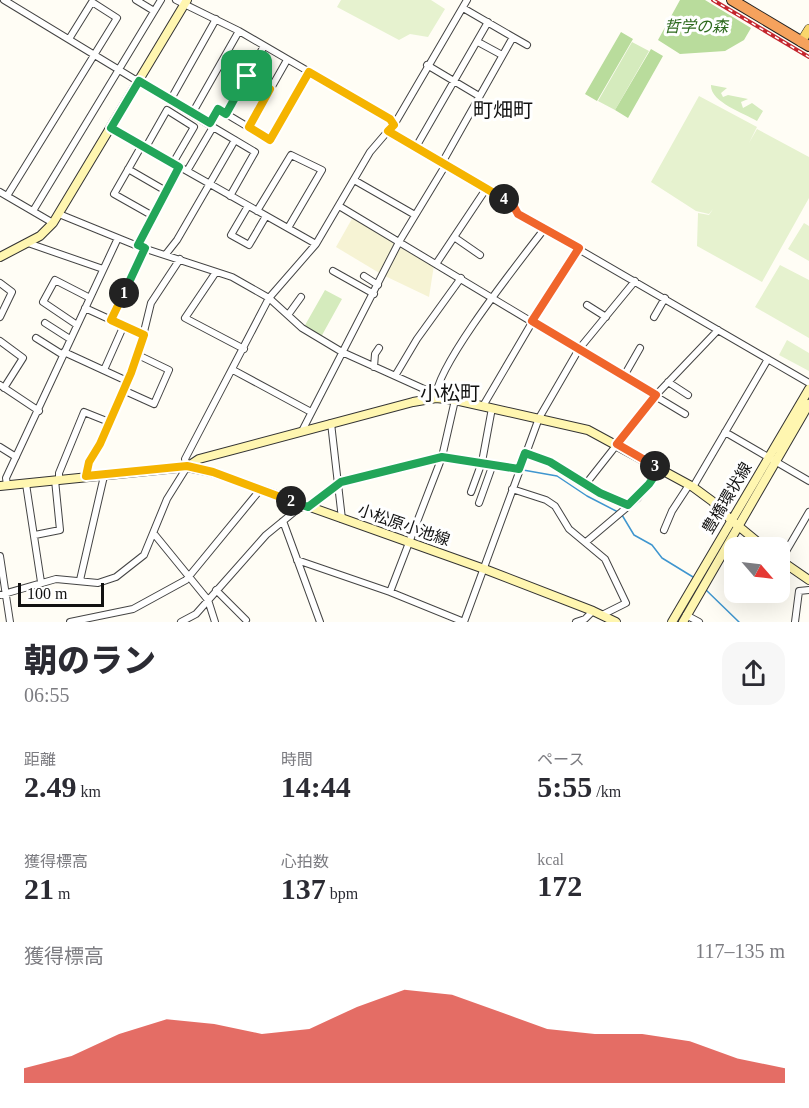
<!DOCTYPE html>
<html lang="ja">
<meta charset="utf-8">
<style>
:root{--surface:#fff;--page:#f7f7f7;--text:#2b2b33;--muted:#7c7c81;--accent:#d93025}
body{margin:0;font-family:"Times New Roman","Noto Sans JP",serif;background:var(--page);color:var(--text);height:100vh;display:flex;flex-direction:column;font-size:22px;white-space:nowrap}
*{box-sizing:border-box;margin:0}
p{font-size:20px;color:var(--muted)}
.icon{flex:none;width:33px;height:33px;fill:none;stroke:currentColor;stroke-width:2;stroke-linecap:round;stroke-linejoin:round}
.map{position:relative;height:622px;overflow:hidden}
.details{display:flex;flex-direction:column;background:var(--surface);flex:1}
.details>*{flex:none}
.needle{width:39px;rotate:118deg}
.fabs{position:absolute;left:724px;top:537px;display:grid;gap:12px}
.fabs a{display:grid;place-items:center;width:66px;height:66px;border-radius:12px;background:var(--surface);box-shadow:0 6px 24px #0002;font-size:30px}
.scale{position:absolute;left:18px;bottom:15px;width:86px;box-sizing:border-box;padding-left:6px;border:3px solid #111;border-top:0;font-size:16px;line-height:21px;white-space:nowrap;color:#111;-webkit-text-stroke:4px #fff;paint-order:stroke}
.pin{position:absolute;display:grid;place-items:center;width:51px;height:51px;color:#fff;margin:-26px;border-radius:12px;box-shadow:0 3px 9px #0006}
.km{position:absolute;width:30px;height:30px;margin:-15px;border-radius:50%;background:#222;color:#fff;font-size:16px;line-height:30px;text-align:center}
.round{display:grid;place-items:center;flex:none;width:63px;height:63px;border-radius:18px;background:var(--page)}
.headline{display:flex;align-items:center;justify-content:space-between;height:102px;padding:0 24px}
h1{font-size:33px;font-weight:800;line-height:45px}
.metrics{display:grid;grid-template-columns:repeat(3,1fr);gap:9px;height:102px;padding:6px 24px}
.metrics div{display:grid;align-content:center}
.metrics b{font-size:30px;font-weight:800}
.metrics small{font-size:16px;font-weight:400}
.metrics p{font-size:16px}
.chart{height:168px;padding:12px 24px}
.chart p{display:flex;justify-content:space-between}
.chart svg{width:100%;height:108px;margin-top:6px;fill:var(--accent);opacity:.7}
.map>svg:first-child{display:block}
</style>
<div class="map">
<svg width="809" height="622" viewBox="0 0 809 622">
<rect width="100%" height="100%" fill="#fffdf5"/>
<!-- farmland -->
<path fill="#f6f3d4" d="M353,217L396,242L381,274L336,247Z
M401,246L434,265L429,297L385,276Z"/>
<!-- green -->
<path fill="#d5ebbd" d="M632,42L649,51L615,110L598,101Z
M711,85L727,88L721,93L723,97L728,95L748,99L741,102L743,108L752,103L763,111L757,121C744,113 710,102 711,85Z
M325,290L342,299L321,337L304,327Z"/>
<!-- forest -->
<path fill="#b9dc9c" d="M680,0H705L751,28L744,40L725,51L680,54L658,40Z
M621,32L633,39L597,101L585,94Z
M651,49L663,56L628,118L615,110Z"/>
<!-- pitch -->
<path fill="#e6f2cf" d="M341,0H431L445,9L428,37L410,34L399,40L337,7Z
M699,96L757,127L749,143L757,129L809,157V198L762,282L697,246L698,213L709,215L713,209L709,214L696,211L651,182Z
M804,223L809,226V261L788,249Z
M780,265L809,280V338L755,307Z
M787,340L809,353V371L779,355Z"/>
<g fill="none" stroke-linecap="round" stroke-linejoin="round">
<!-- stream -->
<path stroke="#3f96cf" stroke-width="1.5" d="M523,470L557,476L587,496L618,512
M622,515L634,535L652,545L662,558L693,577
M705,589L739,622"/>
<!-- street casing -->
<g stroke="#444" stroke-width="8">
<path id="street" d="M4,0L213,127
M136,0L154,11
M176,0L239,31L390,119L394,125L388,131L513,205L518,214L809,383
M513,37L527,45
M478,42L502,55
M427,65L479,96
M247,76L270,89
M171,99L216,19
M193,112L239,31
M226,114L264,46
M210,123L218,109L270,140L309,72
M394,125L467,0
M249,127L287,60
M111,128L316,244
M142,145L114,194L153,216
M146,147L167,110L194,127L173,163
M416,147L488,22
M442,163L513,37L463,8
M128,169L166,191
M187,171L213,127L255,152L230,196
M354,180L415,215
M0,192L53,223
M7,196L117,18L92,2L69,39
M248,206L231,235L249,245L266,216
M339,206L685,414
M33,211L161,0
M257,211L291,155L322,170L288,228
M59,214L140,247L232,277L269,298L302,328L342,352L435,394
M454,237L480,255
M28,243L103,269
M138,245L179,167
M166,254L177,240L235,140
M436,264L486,189
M333,271L374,294
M216,272L185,318L244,349
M364,276L378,285
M0,283L12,292L0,317
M587,305L606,317
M85,308L144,335
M288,315L301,297
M654,317L665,298
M111,320L145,248
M45,323L70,339
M77,325L43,302L55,280L90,298
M36,338L63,355
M0,341L23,358L4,388
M64,352L127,381
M374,367L375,354L379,348
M104,370L124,325
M233,370L311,412
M395,376L417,339L461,278
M624,376L640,348
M668,382L688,395
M0,385L39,411
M123,390L154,404L169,370L138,355
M436,398C434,368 523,257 545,228
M483,406L561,273L579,248
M331,423L342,519
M302,431L399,242L445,166
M725,432L809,481
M0,447L16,457
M525,453L551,462L600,493L628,505
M86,476L89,462L100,444L140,348L151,303L180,259
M59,480V473L84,412L109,422
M26,484L41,582
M7,485L6,478L118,238
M585,485L656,395L718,330
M693,487L768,359
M512,489L546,500L555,506L569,529L605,559L626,603L602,615
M471,492L482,462L492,408
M479,503L493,464
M283,521L320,622
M664,530L672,511L689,485
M35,535L60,530L55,480
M155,535L208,600L215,622
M586,542L638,498L660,468
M0,556L10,622
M297,560L390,592L464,622
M781,560L809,512
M80,580L104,476
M216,590L246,620
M390,592L442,457L455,400
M0,595L56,579L98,583L116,577L144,555L167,499L187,467L185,459L269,298L316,244L370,152L388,131
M686,615L699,622
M70,622L133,609L186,580L260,490
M181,622L196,614L266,535L299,508L308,507L341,482L442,457L519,469
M464,622L539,418L579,349L635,281
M576,622L585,619L593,611
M795,622L799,591L809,590"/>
</g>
<!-- secondary casing -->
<g stroke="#333" stroke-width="10">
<path id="secondary" d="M0,257L40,236L53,223L187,0
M187,467L199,459L413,402L436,398L455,400L588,430L693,487L712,501L731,520L765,548
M0,486L187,467L212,472L487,570L593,611L616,622
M780,560L809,580
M672,622L809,389
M683,622L809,404"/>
</g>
<!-- primary casing -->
<g stroke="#222" stroke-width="10">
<path id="primary" d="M801,42L809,29"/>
</g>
<!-- highway casing -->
<g stroke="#222" stroke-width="12">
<path id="highway" d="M732,0L809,46"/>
</g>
<!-- street -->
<use href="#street" stroke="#fff" stroke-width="6"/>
<!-- secondary -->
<use href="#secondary" stroke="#fff6b0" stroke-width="8"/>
<!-- primary -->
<use href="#primary" stroke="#f9d66b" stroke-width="9"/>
<!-- highway -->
<use href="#highway" stroke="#f5a25d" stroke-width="10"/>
<!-- rail casing -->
<g stroke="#c4262e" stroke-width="4">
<path id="rail" d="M713,0L809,57"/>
</g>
<!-- rail -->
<use href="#rail" stroke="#fff" stroke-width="1.5" stroke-dasharray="4.5" stroke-linecap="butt"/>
</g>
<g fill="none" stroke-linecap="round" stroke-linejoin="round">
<!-- split-1 casing -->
<g stroke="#fff" stroke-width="12">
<path id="split-1" d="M124,293L145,248L138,245L179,167L111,128L139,81L210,123L218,109L226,114L247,76"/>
</g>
<!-- split-2 casing -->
<g stroke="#fff" stroke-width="12">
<path id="split-2" d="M124,293L111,320L144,335L131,373L100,444L89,462L86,476L187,466L213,472L291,501"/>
</g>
<!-- split-3 casing -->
<g stroke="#fff" stroke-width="12">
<path id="split-3" d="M291,501L308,507L341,482L442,457L519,469L525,453L550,462L600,493L628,505L649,484L660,468L655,466"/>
</g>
<!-- split-4 casing -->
<g stroke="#fff" stroke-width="12">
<path id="split-4" d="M504,199L513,205L518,214L579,248L532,321L656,395L617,444L655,466"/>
</g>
<!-- split-5 casing -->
<g stroke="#fff" stroke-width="12">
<path id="split-5" d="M247,76L270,89L249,127L270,140L309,72L390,119L394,125L388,131L504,199"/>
</g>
<!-- split-1 -->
<use href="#split-1" stroke="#22a559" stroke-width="8"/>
<!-- split-2 -->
<use href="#split-2" stroke="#f5b400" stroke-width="8"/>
<!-- split-3 -->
<use href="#split-3" stroke="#22a559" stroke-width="8"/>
<!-- split-4 -->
<use href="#split-4" stroke="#f0652b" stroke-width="8"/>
<!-- split-5 -->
<use href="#split-5" stroke="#f5b400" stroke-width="8"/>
</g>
<g text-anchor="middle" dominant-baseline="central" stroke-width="6" stroke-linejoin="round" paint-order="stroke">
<!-- park labels -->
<g font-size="16" font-style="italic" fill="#2f6b1f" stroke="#fff">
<text x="696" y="26">哲学の森</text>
</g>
<!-- street labels -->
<g font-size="16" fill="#111" stroke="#fff">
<text transform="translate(727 498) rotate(-59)">豊橋環状線</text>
<text transform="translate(404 525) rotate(19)">小松原小池線</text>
</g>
<!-- quarter labels -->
<g font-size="20" fill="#111" stroke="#fff">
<text x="503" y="110">町畑町</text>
<text x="450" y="393">小松町</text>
</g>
</g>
</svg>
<div class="fabs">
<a><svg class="needle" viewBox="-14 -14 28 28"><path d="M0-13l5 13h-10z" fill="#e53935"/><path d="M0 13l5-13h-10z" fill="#7c7c81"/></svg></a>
</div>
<div class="scale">100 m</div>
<div class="pin" style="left:247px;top:76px;background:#1e9e55"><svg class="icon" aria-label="arrive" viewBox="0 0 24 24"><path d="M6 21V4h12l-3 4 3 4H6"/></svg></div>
<b class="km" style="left:124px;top:293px">1</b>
<b class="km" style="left:291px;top:501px">2</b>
<b class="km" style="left:655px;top:466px">3</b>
<b class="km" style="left:504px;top:199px">4</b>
</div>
<section class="details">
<div class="headline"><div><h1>朝のラン</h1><p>06:55</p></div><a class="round"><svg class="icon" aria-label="share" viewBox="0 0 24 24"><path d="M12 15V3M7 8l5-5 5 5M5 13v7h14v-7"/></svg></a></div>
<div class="metrics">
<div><p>距離</p><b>2.49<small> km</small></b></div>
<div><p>時間</p><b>14:44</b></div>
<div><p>ペース</p><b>5:55<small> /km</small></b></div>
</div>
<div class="metrics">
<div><p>獲得標高</p><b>21<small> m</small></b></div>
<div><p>心拍数</p><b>137<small> bpm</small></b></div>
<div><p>kcal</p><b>172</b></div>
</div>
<div class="chart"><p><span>獲得標高</span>117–135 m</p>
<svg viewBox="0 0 160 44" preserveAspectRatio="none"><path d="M0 44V38L10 33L20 24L30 18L40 20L50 24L60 22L70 13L80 6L90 8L100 15L110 22L120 24L130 24L140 27L150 34L160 38V44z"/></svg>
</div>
</section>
